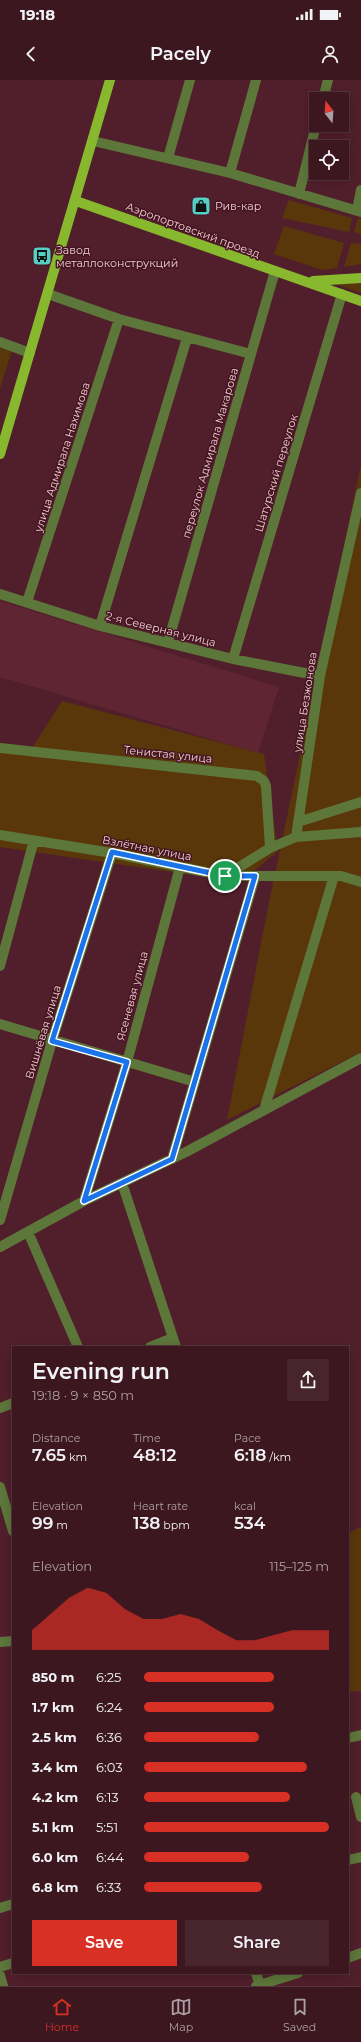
<!DOCTYPE html>
<meta charset="utf-8">
<style>
:root{--surface:#3d1720;--page:#48242d;--text:#f1f3f6;--muted:#ad9fa5;--line:#56363e;--accent:#d93025}
body{margin:0;font-family:Montserrat,sans-serif;background:var(--page);color:var(--text);height:100vh;display:flex;flex-direction:column;font-size:15px;white-space:nowrap}
*{box-sizing:border-box;margin:0}
p{font-size:13px;color:var(--muted)}
.icon{flex:none;width:22px;height:22px;fill:none;stroke:currentColor;stroke-width:2;stroke-linecap:round;stroke-linejoin:round}
.map{position:relative;flex:1;overflow:hidden}
.drawer{position:absolute;left:12px;top:1266px;width:337px;height:628px;display:flex;flex-direction:column;background:var(--surface);border-radius:0px;box-shadow:0 2px 10px #0003,0 0 0 1px var(--line)}
.drawer>*{flex:none}
.needle{width:26px;rotate:343deg}
.controls{position:absolute;left:309px;top:12px;display:grid;gap:8px}
.controls a{display:grid;place-items:center;width:40px;height:40px;border-radius:0px;background:var(--surface);box-shadow:0 2px 10px #0003,0 0 0 1px var(--line);font-size:20px}
.pin{position:absolute;display:grid;place-items:center;width:34px;height:34px;color:#fff;margin:-17px;border:2px solid #fff;border-radius:50%;box-shadow:0 1px 4px #0007}
.round{display:grid;place-items:center;flex:none;width:42px;height:42px;border-radius:0px;background:var(--page)}
.headline{display:flex;align-items:center;justify-content:space-between;height:68px;padding:0 20px}
h1{font-size:22px;font-weight:600;line-height:30px}
.metrics{display:grid;grid-template-columns:repeat(3,1fr);gap:6px;height:68px;padding:4px 20px}
.metrics div{display:grid;align-content:center}
.metrics b{font-size:17px;font-weight:600}
.metrics small{font-size:11px;font-weight:400}
.metrics p{font-size:11px}
.chart{height:112px;padding:8px 20px}
.chart p{display:flex;justify-content:space-between}
.chart svg{width:100%;height:72px;margin-top:4px;fill:var(--accent);opacity:.7}
.cta{display:flex;gap:8px;margin-top:auto;padding:8px 20px}
.cta a{flex:1;height:46px;border-radius:0px;background:var(--accent);color:#fff;font-size:16px;font-weight:600;line-height:46px;text-align:center}
.cta a+a{background:var(--page);color:var(--text)}
ul{padding:0 20px;list-style:none;font-size:13px}
li{display:grid;grid-template-columns:64px 48px 1fr;align-items:center;height:30px}
li i{height:10px;border-radius:5px;background:var(--accent)}
.status{display:flex;justify-content:space-between;align-items:center;height:28px;padding:0 20px;background:var(--surface);direction:ltr}
.status svg{height:11px;fill:currentColor}
header{display:flex;justify-content:space-between;align-items:center;height:52px;padding:0 20px;background:var(--surface);font-size:18px;font-weight:600}
.menu{display:flex;justify-content:space-around;align-items:center;height:56px;border-top:1px solid var(--line);background:var(--surface);font-size:11px;color:var(--muted)}
.menu a{display:grid;justify-items:center;gap:2px}
.menu .active{color:var(--accent)}
.map>svg:first-child{display:block}
</style>
<div class="status"><b>19:18</b><svg viewBox="0 0 49 12"><path d="M0 12V9h3v3zM5 12V6h3v6zM10 12V3h3v9zM15 12V0h3v12zM26 1h20v11H26zM47 4h2v5h-2z"/></svg></div>
<header><svg class="icon" aria-label="back" viewBox="0 0 24 24"><path d="M15 5l-7 7 7 7"/></svg>Pacely<svg class="icon" aria-label="person" viewBox="0 0 24 24"><circle cx="12" cy="8" r="4"/><path d="M4 21q1-7 8-7t8 7"/></svg></header>
<div class="map">
<svg width="361" height="1906" viewBox="0 0 361 1906">
<rect width="100%" height="100%" fill="#511f2b"/>
<!-- built -->
<path fill="#5f2533" d="M0,521L279,607L258,673L0,597Z"/>
<!-- green -->
<path fill="#59370b" d="M289,120L352,138L349,152L282,138Z
M358,138L361,139V154L354,152Z
M284,146L344,163L337,188L322,190L274,174Z
M351,163L361,164V184L344,187Z
M361,202V213L336,204Z
M0,266L12,270L0,308Z
M361,385V972L227,1040L268,827Z
M62,621L264,674L278,771L241,802L0,767V672L27,676Z
M361,1447V1611L348,1612V1453Z"/>
<g fill="none" stroke-linecap="round" stroke-linejoin="round">
<!-- minor -->
<path stroke="#5d763a" stroke-width="10" d="M323,19L328,0
M93,61L230,93L361,132
M168,78L190,0
M230,93L256,0
M299,114L316,45
M357,130L361,110
M48,214L119,239L251,274
M0,262L30,273
M0,514L100,546L233,579L320,596
M27,522L119,239
M100,546L187,258
M168,562L275,191
M233,579L342,214
M0,668L257,696L264,701L266,706L270,768
M298,742L361,722
M0,755L112,773L225,796H341L361,802
M296,757L361,752
M225,796L270,768L296,757L320,596L361,413
M0,886L34,760
M0,944L195,1002
M264,1030L334,796
M172,1079L255,797
M122,1103L176,1267
M84,1121L127,982L180,787
M0,1140L52,961L112,773
M28,1152L78,1267
M0,1167L84,1121L186,1072L361,978
M150,1267L173,1258
M0,1328L13,1323
M0,1407L13,1451
M0,1562L13,1561
M348,1658L361,1655
M356,1717L361,1737
M348,1780L361,1777
M0,1828L13,1824
M348,1878L361,1873
M0,1887L13,1883
M256,1893L260,1906
M0,1895L3,1906
M256,1906L298,1893"/>
<!-- major -->
<path stroke="#87b82d" stroke-width="10" d="M76,121L361,221
M313,201L361,198
M0,374L110,0"/>
</g>
<g fill="none" stroke-linecap="round" stroke-linejoin="round">
<!-- route casing -->
<g stroke="#fff" stroke-width="8">
<path id="route" d="M112,772L225,796H255L172,1079L84,1121L127,982L52,961Z"/>
</g>
<!-- route -->
<use href="#route" stroke="#1a73e8" stroke-width="5"/>
</g>
<!-- icons -->
<defs>
<g id="shop-square" transform="scale(1)"><rect x="-9" y="-9" width="18" height="18" rx="4" fill="#56cec3" stroke="#461521"/><path d="M-5-2.5h2.3a2.7 3.5 0 0 1 5.4 0H5L5.5 6h-11ZM-1.5-2.5h3a1.5 2.3 0 0 0-3 0Z" fill="#111"/></g>
<g id="bus-square" transform="scale(1)"><rect x="-9" y="-9" width="18" height="18" rx="4" fill="#56cec3" stroke="#461521"/><path d="M-5-6H5V4H4V6H2V4H-2V6H-4V4H-5ZM-3.5-4V0h7V-4ZM-3.5 1.2v1.5H-2V1.2ZM2 1.2v1.5H3.5V1.2Z" fill="#111"/></g>
</defs>
<g fill-rule="evenodd">
<use href="#shop-square" x="201" y="126"/>
<use href="#bus-square" x="42" y="176"/>
</g>
<g text-anchor="middle" dominant-baseline="central" stroke-width="3" stroke-linejoin="round" paint-order="stroke">
<!-- poi labels -->
<g font-size="11" fill="#efced3" stroke="#461521" text-anchor="start">
<text x="215" y="126">Рив-кар</text>
<text x="56" y="170">Завод<tspan x="56" dy="13">металлоконструкций</tspan></text>
</g>
<!-- street labels -->
<g font-size="11" fill="#efced3" stroke="#461521">
<text transform="translate(193 150) rotate(20)">Аэропортовский проезд</text>
<text transform="translate(210 373) rotate(-74)">переулок Адмирала Макарова</text>
<text transform="translate(62 377) rotate(-72)">улица Адмирала Нахимова</text>
<text transform="translate(276 393) rotate(-73)">Шатурский переулок</text>
<text transform="translate(161 549) rotate(14)">2-я Северная улица</text>
<text transform="translate(305 622) rotate(-81)">улица Безжонова</text>
<text transform="translate(168 674) rotate(6)">Тенистая улица</text>
<text transform="translate(147 768) rotate(11)">Взлётная улица</text>
<text transform="translate(132 916) rotate(-75)">Ясеневая улица</text>
<text transform="translate(43 952) rotate(-73)">Вишнёвая улица</text>
</g>
</g>
</svg>
<div class="controls">
<a><svg class="needle" viewBox="-14 -14 28 28"><path d="M0-13l5 13h-10z" fill="#e53935"/><path d="M0 13l5-13h-10z" fill="#ad9fa5"/></svg></a>
<a><svg class="icon" aria-label="locate" viewBox="0 0 24 24"><circle cx="12" cy="12" r="6"/><path d="M12 2v4M12 18v4M2 12h4M18 12h4"/></svg></a>
</div>
<div class="pin" style="left:225px;top:796px;background:#1e9e55"><svg class="icon" aria-label="arrive" viewBox="0 0 24 24"><path d="M6 21V4h12l-3 4 3 4H6"/></svg></div>
<section class="drawer">
<div class="headline"><div><h1>Evening run</h1><p>19:18 · 9 × 850 m</p></div><a class="round"><svg class="icon" aria-label="share" viewBox="0 0 24 24"><path d="M12 15V3M7 8l5-5 5 5M5 13v7h14v-7"/></svg></a></div>
<div class="metrics">
<div><p>Distance</p><b>7.65<small> km</small></b></div>
<div><p>Time</p><b>48:12</b></div>
<div><p>Pace</p><b>6:18<small> /km</small></b></div>
</div>
<div class="metrics">
<div><p>Elevation</p><b>99<small> m</small></b></div>
<div><p>Heart rate</p><b>138<small> bpm</small></b></div>
<div><p>kcal</p><b>534</b></div>
</div>
<div class="chart"><p><span>Elevation</span>115–125 m</p>
<svg viewBox="0 0 160 44" preserveAspectRatio="none"><path d="M0 44V32L10 22L20 12L30 6L40 9L50 19L60 25L70 25L80 22L90 25L100 32L110 38L120 38L130 35L140 32L150 32L160 32V44z"/></svg>
</div>
<ul>
<li><b>850 m</b>6:25<i style="width:70%"></i></li>
<li><b>1.7 km</b>6:24<i style="width:70%"></i></li>
<li><b>2.5 km</b>6:36<i style="width:62%"></i></li>
<li><b>3.4 km</b>6:03<i style="width:88%"></i></li>
<li><b>4.2 km</b>6:13<i style="width:79%"></i></li>
<li><b>5.1 km</b>5:51<i style="width:100%"></i></li>
<li><b>6.0 km</b>6:44<i style="width:57%"></i></li>
<li><b>6.8 km</b>6:33<i style="width:64%"></i></li>
</ul>
<div class="cta"><a>Save</a><a>Share</a></div>
</section>
</div>
<nav class="menu">
<a class="active"><svg class="icon" aria-label="home" viewBox="0 0 24 24"><path d="M3 11l9-7 9 7M6 9v11h12V9"/></svg>Home</a>
<a><svg class="icon" aria-label="map" viewBox="0 0 24 24"><path d="M3 6l6-2 6 2 6-2v14l-6 2-6-2-6 2zM9 4v14M15 6v14"/></svg>Map</a>
<a><svg class="icon" aria-label="saved" viewBox="0 0 24 24"><path d="M7 4h10v16l-5-4-5 4z"/></svg>Saved</a>
</nav>
